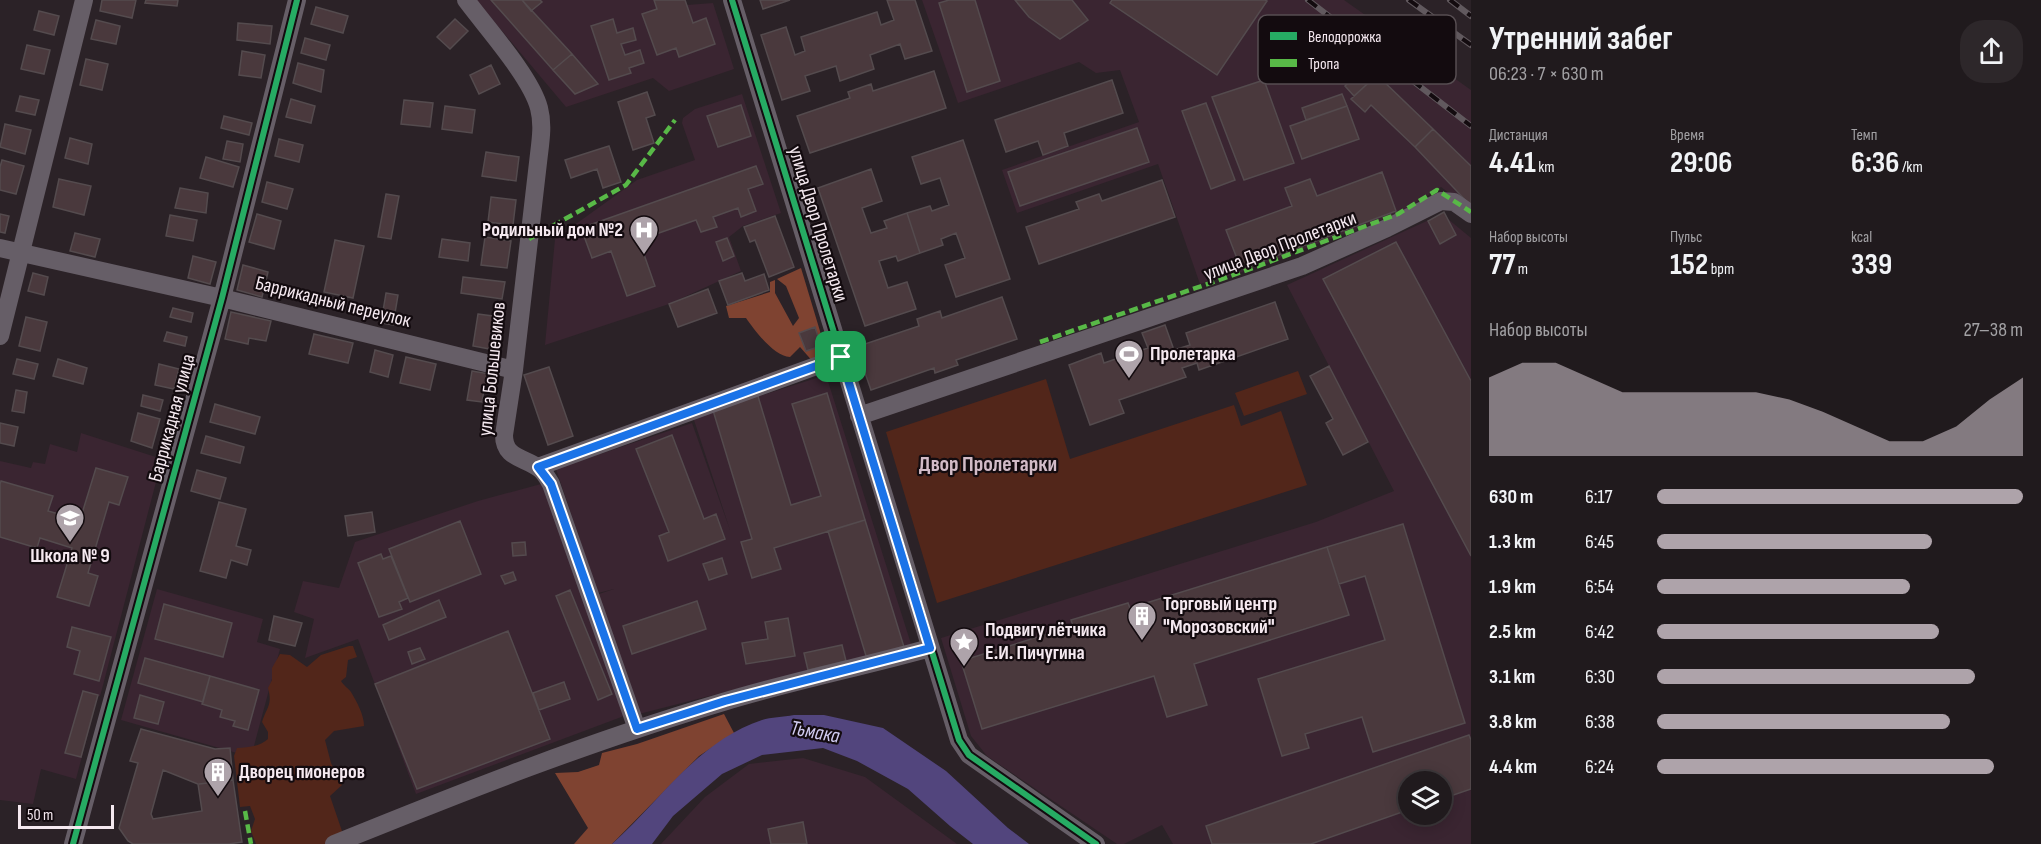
<!DOCTYPE html>
<html lang="ru">
<meta charset="utf-8">
<style>
:root{--surface:#201a1d;--page:#2d272a;--text:#f1f3f6;--muted:#a2a1a4;--line:#3d383b;--accent:#aea3aa}
body{margin:0;font-family:"Sofia Sans Condensed",sans-serif;background:var(--page);color:var(--text);height:100vh;display:flex;flex-direction:column;font-size:22px;white-space:nowrap}
*{box-sizing:border-box;margin:0}
p{font-size:20px;color:var(--muted)}
.icon{flex:none;width:33px;height:33px;fill:none;stroke:currentColor;stroke-width:2;stroke-linecap:round;stroke-linejoin:round}
.map{position:relative;flex:1;overflow:hidden}
.panel{display:flex;flex-direction:column;background:var(--surface);width:570px}
.panel>*{flex:none}
.tools{position:absolute;left:1398px;top:771px;display:grid;gap:12px}
.tools a{display:grid;place-items:center;width:54px;height:54px;border-radius:50%;background:var(--surface);box-shadow:0 3px 15px #0003,0 0 0 2px var(--line);font-size:30px}
.scale{position:absolute;left:18px;bottom:15px;width:96px;box-sizing:border-box;padding-left:6px;border:3px solid #f5e9f0;border-top:0;font-size:16px;line-height:21px;white-space:nowrap;color:#f5e9f0;-webkit-text-stroke:4px #130b0f;paint-order:stroke}
.pin{position:absolute;display:grid;place-items:center;width:51px;height:51px;color:#fff;margin:-26px;border-radius:12px;box-shadow:0 3px 9px #0006}
.round{display:grid;place-items:center;flex:none;width:63px;height:63px;border-radius:24px;background:var(--page)}
.headline{display:flex;align-items:center;justify-content:space-between;height:102px;padding:0 18px}
h1{font-size:33px;font-weight:700;line-height:45px}
.figures{display:grid;grid-template-columns:repeat(3,1fr);gap:9px;height:102px;padding:6px 18px}
.figures div{display:grid;align-content:center}
.figures b{font-size:30px;font-weight:700}
.figures small{font-size:16px;font-weight:400}
.figures p{font-size:16px}
.chart{height:168px;padding:12px 18px}
.chart p{display:flex;justify-content:space-between}
.chart svg{width:100%;height:108px;margin-top:6px;fill:var(--accent);opacity:.7}
ul{padding:0 18px;list-style:none;font-size:20px}
li{display:grid;grid-template-columns:96px 72px 1fr;align-items:center;height:45px}
li i{height:15px;border-radius:8px;background:var(--accent)}
main{display:flex;flex:1;min-height:0}
.map>svg:first-child{display:block}
</style>
<main>
<div class="map">
<svg width="1471" height="844" viewBox="0 0 1471 844">
<rect width="100%" height="100%" fill="#2b2227"/>
<!-- built -->
<path fill="#3a2531" fill-rule="evenodd" d="M476,0H685L687,5L713,3L734,69L669,91L653,78L566,107Z
M922,0H1344L1471,90V209L1441,187L1398,214L1242,272L1200,284L1158,164L1017,213L1002,170L1139,122L1120,70L1096,73L1079,62L958,103Z
M742,94L781,213L743,226L729,237L741,271L669,304L545,345L555,239L637,180L695,160L682,123L683,118L695,109Z
M1442,214L1471,238V844H1173L1162,825L1124,844H1117L987,756L971,736L941,638L1316,522L1394,491L1287,285ZM1408,782H1442V814H1408Z
M826,375L912,647L846,661L639,714L596,595L614,589L598,593L556,469L692,423L730,530L693,417Z
M81,433L162,459L102,689L100,696H98L76,779L41,769L33,804L0,800V461L31,468L33,462L45,464L50,444L77,452Z
M541,484L550,498L624,716L416,794L358,639L305,658L314,619L294,612L303,581L339,588L355,542L478,501Z
M157,589L263,619L257,642L280,649L251,757L121,720Z
M803,758L865,777L957,844H661L705,797L749,764Z"/>
<!-- green -->
<path fill="#52261a" d="M1298,371L1307,394L1244,416L1235,393Z
M1046,379L1070,459L1234,405L1241,426L1281,411L1307,485L937,603L886,432Z
M349,646H353L357,657L348,660L346,677L341,681C344,686 348,688 351,692C357,702 364,715 364,726L334,731L325,740L331,763L342,785L330,796L343,834L327,844H256L251,831L255,819L250,806L240,807L234,756L237,748C248,747 259,747 268,739V732L262,722C266,708 273,705 268,688L272,680V668L280,654L290,655L307,667L321,655Z"/>
<!-- forest -->
<path fill="#7f4331" d="M801,268L826,351L814,363L800,347L790,357C774,356 755,331 746,318H729L726,306L770,292V282L775,280V293L793,326L799,318L786,286L777,279Z
M724,714L734,733L699,756L612,844H574L588,828L555,773L578,772L599,765L602,753L637,744Z"/>
<!-- water -->
<path fill="#52457d" d="M794,715H824L883,728L946,771L1008,828L1029,844H973L950,826L908,789L857,761L823,748L762,755L722,774L673,816L652,844H612C660,801 698,741 762,720C771,717 783,717 794,715Z"/>
<!-- building -->
<path fill="#4a393d" stroke="#544b4e" stroke-width="1.5" fill-rule="evenodd" d="M102,0H136L132,18L100,11Z
M146,0H178L177,6L145,3Z
M491,0H522L572,54L553,70Z
M522,0H540L542,2L531,11Z
M654,0H685L693,23L706,18L715,44L679,57L676,48L657,55L642,14L657,9Z
M760,0H790L763,9Z
M887,0H915L932,51L905,59L900,44L870,55L874,69L840,81L836,66L805,76L810,91L782,100L761,35L786,27L795,55L805,51L801,37L877,12L881,25L894,20Z
M949,0H975L1000,81L967,92L939,3Z
M1015,0H1072L1088,20L1060,39L1029,17Z
M1112,0H1265L1267,1L1217,75L1110,3Z
M316,7L348,16L343,33L311,24Z
M39,11L59,16L54,35L34,30Z
M455,19L468,31L450,49L437,37Z
M613,19L617,33L633,28L636,40L621,44L625,55L640,50L644,63L629,68L631,73L609,80L591,26Z
M96,20L120,26L116,44L91,39Z
M238,23L272,26L270,44L237,40Z
M305,38L330,45L326,60L301,53Z
M1349,44L1377,75L1354,96L1345,86L1350,81L1331,60Z
M27,45L50,50L44,74L21,69Z
M242,51L265,55L261,78L239,75Z
M572,54L598,84L575,94L553,70Z
M86,59L108,64L102,90L80,85Z
M298,63L324,70L321,92L293,83Z
M491,65L500,84L479,94L470,75Z
M934,71L946,108L810,153L797,116L850,98L848,92L871,84L873,91Z
M1377,75L1433,129L1415,147L1371,105L1365,112L1351,99Z
M1112,80L1123,113L1064,133L1068,146L1043,155L1038,141L1006,152L995,120Z
M1264,80L1294,163L1244,180L1212,97Z
M647,92L655,115L646,118L654,143L633,150L618,102Z
M1342,94L1347,106L1306,120L1302,108Z
M20,96L39,100L35,115L16,111Z
M291,99L315,106L311,123L286,117Z
M404,100L433,103L430,127L401,124Z
M1206,103L1235,180L1211,189L1182,111Z
M741,105L751,136L718,147L707,116Z
M445,106L475,110L472,133L442,129Z
M1347,106L1359,139L1302,159L1290,126Z
M224,116L252,123L249,135L221,128Z
M5,124L31,130L25,154L0,147Z
M1137,128L1149,162L1020,206L1008,172Z
M1433,129L1471,166V206L1415,147Z
M70,138L92,144L88,164L65,158Z
M279,139L303,145L299,162L275,156Z
M963,140L1010,279L956,297L945,265L965,258L956,233L941,239L943,245L920,253L907,213L930,206L932,211L949,205L940,178L921,184L912,157Z
M227,141L243,144L240,162L223,159Z
M609,146L621,182L603,188L597,169L571,178L565,160Z
M486,152L519,157L516,181L482,176Z
M206,157L239,167L233,187L200,178Z
M2,160L24,166L16,194L0,190V167Z
M756,166L763,184L748,189L756,211L741,217L738,208L713,217L717,227L701,232L696,220L639,240L655,286L627,296L611,251L592,258L581,228Z
M871,169L882,201L862,208L871,233L887,228L884,221L907,213L920,253L898,261L896,256L879,261L888,288L907,282L916,309L865,326L818,188Z
M1382,172L1396,211L1241,269L1226,230L1292,206L1285,188L1310,179L1317,196Z
M59,179L91,186L84,215L53,207Z
M1162,180L1175,217L1039,264L1026,227L1079,209L1076,202L1099,194L1102,201Z
M267,182L293,189L287,209L262,202Z
M180,188L208,193L206,213L175,208Z
M386,194L399,196L391,239L378,237Z
M491,197L516,200L513,225L488,222Z
M1444,212L1456,235L1440,244L1428,221Z
M0,214L9,216L5,233L0,232Z
M257,214L281,221L274,249L249,242Z
M170,215L197,220L193,241L166,236Z
M775,216L794,267L769,277L755,240L750,242L744,227Z
M75,233L100,239L95,257L70,251Z
M485,237L511,241L507,268L481,265Z
M727,238L734,256L723,261L716,242Z
M442,239L470,243L468,261L439,257Z
M335,240L364,246L353,298L324,292Z
M1396,242L1471,381V556L1323,279Z
M193,256L216,262L210,284L188,278Z
M243,265L268,272L262,297L237,290Z
M33,273L48,277L44,295L28,291Z
M742,273L745,281L764,274L769,290L728,305L719,281Z
M463,277L505,282L502,299L461,293Z
M708,289L717,313L678,327L669,304Z
M386,293L398,295L393,325L381,323Z
M1002,297L1017,339L956,360L958,365L935,373L934,368L871,390L856,347L919,326L917,319L940,311L942,318Z
M1275,302L1288,339L1199,370L1197,363L1182,368L1186,377L1119,400L1124,413L1090,425L1069,365L1101,353L1104,363L1148,348L1142,333L1165,325L1174,350L1190,345L1186,333Z
M173,308L193,313L191,322L170,317Z
M231,312L271,321L266,341L249,338L248,344L225,339Z
M478,314L500,317L495,350L473,346Z
M26,317L47,322L40,351L19,346Z
M815,327L821,346L806,351L799,333Z
M167,332L187,337L185,346L164,341Z
M314,334L353,343L348,363L309,354Z
M375,350L393,355L388,377L370,372Z
M406,357L436,364L430,390L400,383Z
M17,359L38,364L34,379L13,374Z
M58,359L87,368L83,384L53,376Z
M159,364L179,369L174,389L155,385Z
M1329,366L1368,442L1343,455L1326,423L1333,419L1310,376Z
M549,367L573,436L548,445L524,375Z
M472,371L495,375L493,392L484,390L482,402L467,400Z
M16,390L27,392L24,413L12,411Z
M757,393L791,505L821,496L792,404L827,393L865,520L774,548L781,569L752,578L741,542L752,539L712,407Z
M143,395L163,400L160,411L141,406Z
M215,404L260,417L255,434L210,422Z
M138,413L160,419L152,448L131,441Z
M0,423L18,427L14,446L0,443Z
M672,435L704,519L716,514L725,539L668,561L659,536L669,532L636,449Z
M206,436L244,447L240,463L201,453Z
M96,468L128,477L119,505L109,502L88,573L98,576L89,606L57,597L72,548L40,538L37,548L0,537V484L1,481L53,496L48,511L80,520Z
M197,470L226,478L220,499L191,491Z
M219,502L246,509L236,546L251,550L247,565L231,560L226,578L200,571Z
M372,512L375,532L348,536L345,516Z
M865,520L904,647L867,659L828,531Z
M460,521L481,574L410,602L389,549Z
M1403,524L1465,723L1373,752L1362,717L1305,734L1309,748L1282,756L1258,679L1385,640L1365,576L1339,584L1327,547Z
M525,542L526,555L513,556L512,543Z
M1327,547L1349,615L1194,664L1207,705L1167,717L1154,676L982,729L961,661L1073,626L1071,620L1128,603L1130,608Z
M381,554L383,559L391,556L408,598L399,602L402,609L379,617L358,563Z
M722,558L727,574L709,580L703,564Z
M513,572L516,580L505,584L501,576Z
M570,590L612,694L598,700L556,596Z
M439,600L446,617L389,640L383,625Z
M697,601L706,629L632,654L623,626Z
M164,604L232,623L223,657L155,639Z
M274,616L302,623L295,646L269,640Z
M788,618L795,656L746,664L742,643L768,639L765,622Z
M72,627L111,637L99,681L74,674L80,651L67,647Z
M508,631L550,739L417,789L375,684Z
M842,645L846,661L808,670L804,653Z
M420,648L425,659L412,664L408,652Z
M145,658L210,676L203,702L138,683Z
M210,676L259,690L248,730L233,726L235,721L220,717L222,710L202,704Z
M564,682L570,699L539,710L533,693Z
M83,691L98,695L81,757L65,753Z
M140,695L164,702L158,724L134,718Z
M141,729L215,749L230,748L233,780L199,784L233,780L242,842L229,844H133L128,841L119,828L138,763L130,761ZM163,770L198,784L202,811L153,819L151,814Z
M1469,735L1471,740V789L1442,799V782H1408V810L1311,844H1212L1206,826Z
M803,822L807,844H771L768,829Z"/>
<g fill="none" stroke-linecap="round" stroke-linejoin="round">
<!-- minor -->
<path stroke="#665e67" stroke-width="18" d="M466,0C486,27 531,77 539,108C543,123 541,138 539,154L514,370L504,435C504,459 525,457 540,469C545,473 548,479 551,484L637,729
M732,0L959,740L969,755L1096,844
M0,248L222,298L514,370
M0,336L84,0
M859,416L1302,266L1387,228L1441,201L1454,202L1471,214
M538,467L841,357
M73,844L222,298L297,0
M334,844C462,792 591,741 723,702C792,681 862,667 930,648"/>
<!-- rail casing -->
<g stroke="#61595e" stroke-width="6">
<path id="rail" d="M1308,0L1471,126
M1409,0L1471,45
M1450,0L1471,16"/>
</g>
<!-- rail -->
<use href="#rail" stroke="#130b0f" stroke-width="4" stroke-dasharray="11" stroke-linecap="butt"/>
<!-- quiet -->
<path stroke="#58b947" stroke-width="4.5" stroke-dasharray="9 4.5" stroke-linecap="butt" d="M529,239L626,185L675,120
M1040,342L1242,272L1398,214L1437,190L1471,212
M245,811L251,844"/>
<!-- cycleway casing -->
<g stroke="#130b0f" stroke-width="10">
<path id="cycleway" d="M732,0L959,740L969,755L1096,844
M73,844L222,298L297,0"/>
</g>
<!-- cycleway -->
<use href="#cycleway" stroke="#26ab63" stroke-width="6"/>
</g>
<g fill="none" stroke-linecap="round" stroke-linejoin="round">
<!-- route casing -->
<g stroke="#fff" stroke-width="12">
<path id="route" d="M841,357L930,648L725,701L637,729L551,484L538,467Z"/>
</g>
<!-- route -->
<use href="#route" stroke="#1a73e8" stroke-width="8"/>
</g>
<!-- icons -->
<defs>
<g id="hospital-pin" transform="scale(1.5)"><path d="M0 17L-7.5 6A9.5 9.5 0 1 1 7.5 6Z" fill="#aea3aa" stroke="#130b0f"/><path d="M-5-5h3v3.5h4V-5h3V5h-3V1.5h-4V5h-3Z" fill="#fff"/></g>
<g id="stadium-pin" transform="scale(1.5)"><path d="M0 17L-7.5 6A9.5 9.5 0 1 1 7.5 6Z" fill="#aea3aa" stroke="#130b0f"/><path d="M0-5a6.5 5 0 1 0 0 10a6.5 5 0 1 0 0-10ZM-3.5-1.8h7v3.6h-7Z" fill="#fff"/></g>
<g id="school-pin" transform="scale(1.5)"><path d="M0 17L-7.5 6A9.5 9.5 0 1 1 7.5 6Z" fill="#aea3aa" stroke="#130b0f"/><path d="M0-5L7-2L0 1L-7-2ZM-4 1L0 2.5L4 1V4Q0 6-4 4Z" fill="#fff"/></g>
<g id="building-pin" transform="scale(1.5)"><path d="M0 17L-7.5 6A9.5 9.5 0 1 1 7.5 6Z" fill="#aea3aa" stroke="#130b0f"/><path d="M-4-6H4V6H1V3H-1V6H-4ZM-2.5-4.3h1.7v1.8h-1.7ZM.8-4.3h1.7v1.8H.8ZM-2.5-1h1.7V.8h-1.7ZM.8-1h1.7V.8H.8Z" fill="#fff"/></g>
<g id="sight-pin" transform="scale(1.5)"><path d="M0 17L-7.5 6A9.5 9.5 0 1 1 7.5 6Z" fill="#aea3aa" stroke="#130b0f"/><path d="M0-6L1.8-2.2L6-1.7L2.9 1.2L3.7 5.4L0 3.3L-3.7 5.4L-2.9 1.2L-6-1.7L-1.8-2.2Z" fill="#fff"/></g>
</defs>
<g fill-rule="evenodd">
<use href="#hospital-pin" x="644" y="230"/>
<use href="#stadium-pin" x="1129" y="354"/>
<use href="#school-pin" x="70" y="518"/>
<use href="#building-pin" x="1142" y="616"/>
<use href="#sight-pin" x="964" y="642"/>
<use href="#building-pin" x="218" y="772"/>
</g>
<g text-anchor="middle" dominant-baseline="central" stroke-width="4.5" stroke-linejoin="round" paint-order="stroke">
<!-- street labels -->
<g font-size="20" fill="#f5e9f0" stroke="#130b0f">
<text transform="translate(818 224) rotate(73)">улица Двор Пролетарки</text>
<text transform="translate(1280 246) rotate(-21)">улица Двор Пролетарки</text>
<text transform="translate(333 302) rotate(14)">Баррикадный переулок</text>
<text transform="translate(492 369) rotate(-84)">улица Большевиков</text>
<text transform="translate(172 418) rotate(-75)">Баррикадная улица</text>
</g>
<!-- poi labels -->
<g font-size="20" font-weight="bold" fill="#f5e9f0" stroke="#130b0f" text-anchor="start">
<text x="623" y="230" text-anchor="end">Родильный дом №2</text>
<text x="1150" y="354">Пролетарка</text>
<text x="70" y="556" text-anchor="middle">Школа № 9</text>
<text x="1163" y="604">Торговый центр<tspan x="1163" dy="23">"Морозовский"</tspan></text>
<text x="985" y="630">Подвигу лётчика<tspan x="985" dy="23">Е.И. Пичугина</tspan></text>
<text x="239" y="772">Дворец пионеров</text>
</g>
<!-- water labels -->
<g font-size="21" font-style="italic" fill="#d1ccf1" stroke="#130b0f">
<text transform="translate(815 732) rotate(10)">Тьмака</text>
</g>
<!-- quarter labels -->
<g font-size="22" font-weight="bold" fill="#d2bbc7" stroke="#130b0f">
<text x="988" y="464">Двор Пролетарки</text>
</g>
</g>
<!-- legend -->
<rect x="1258" y="15" width="198" height="69" rx="9" fill="#130b0f" stroke="#574e52" stroke-width="1.5"/>
<rect x="1270" y="32" width="27" height="8" fill="#26ab63"/>
<rect x="1270" y="59" width="27" height="8" fill="#58b947"/>
<g font-size="16" fill="#f5e9f0">
<text x="1308" y="42">Велодорожка</text>
<text x="1308" y="69">Тропа</text>
</g>
</svg>
<div class="tools">
<a><svg class="icon" aria-label="layers" viewBox="0 0 24 24"><path d="M12 4l9 5-9 5-9-5zM3 14l9 5 9-5"/></svg></a>
</div>
<div class="scale">50 m</div>
<div class="pin" style="left:841px;top:357px;background:#1e9e55"><svg class="icon" aria-label="arrive" viewBox="0 0 24 24"><path d="M6 21V4h12l-3 4 3 4H6"/></svg></div>
</div>
<section class="panel">
<div class="headline"><div><h1>Утренний забег</h1><p>06:23 · 7 × 630 m</p></div><a class="round"><svg class="icon" aria-label="share" viewBox="0 0 24 24"><path d="M12 15V3M7 8l5-5 5 5M5 13v7h14v-7"/></svg></a></div>
<div class="figures">
<div><p>Дистанция</p><b>4.41<small> km</small></b></div>
<div><p>Время</p><b>29:06</b></div>
<div><p>Темп</p><b>6:36<small> /km</small></b></div>
</div>
<div class="figures">
<div><p>Набор высоты</p><b>77<small> m</small></b></div>
<div><p>Пульс</p><b>152<small> bpm</small></b></div>
<div><p>kcal</p><b>339</b></div>
</div>
<div class="chart"><p><span>Набор высоты</span>27–38 m</p>
<svg viewBox="0 0 160 44" preserveAspectRatio="none"><path d="M0 44V12L10 6L20 6L30 12L40 18L50 18L60 18L70 18L80 18L90 21L100 26L110 32L120 38L130 38L140 32L150 21L160 12V44z"/></svg>
</div>
<ul>
<li><b>630 m</b>6:17<i style="width:100%"></i></li>
<li><b>1.3 km</b>6:45<i style="width:75%"></i></li>
<li><b>1.9 km</b>6:54<i style="width:69%"></i></li>
<li><b>2.5 km</b>6:42<i style="width:77%"></i></li>
<li><b>3.1 km</b>6:30<i style="width:87%"></i></li>
<li><b>3.8 km</b>6:38<i style="width:80%"></i></li>
<li><b>4.4 km</b>6:24<i style="width:92%"></i></li>
</ul>
</section>
</main>
